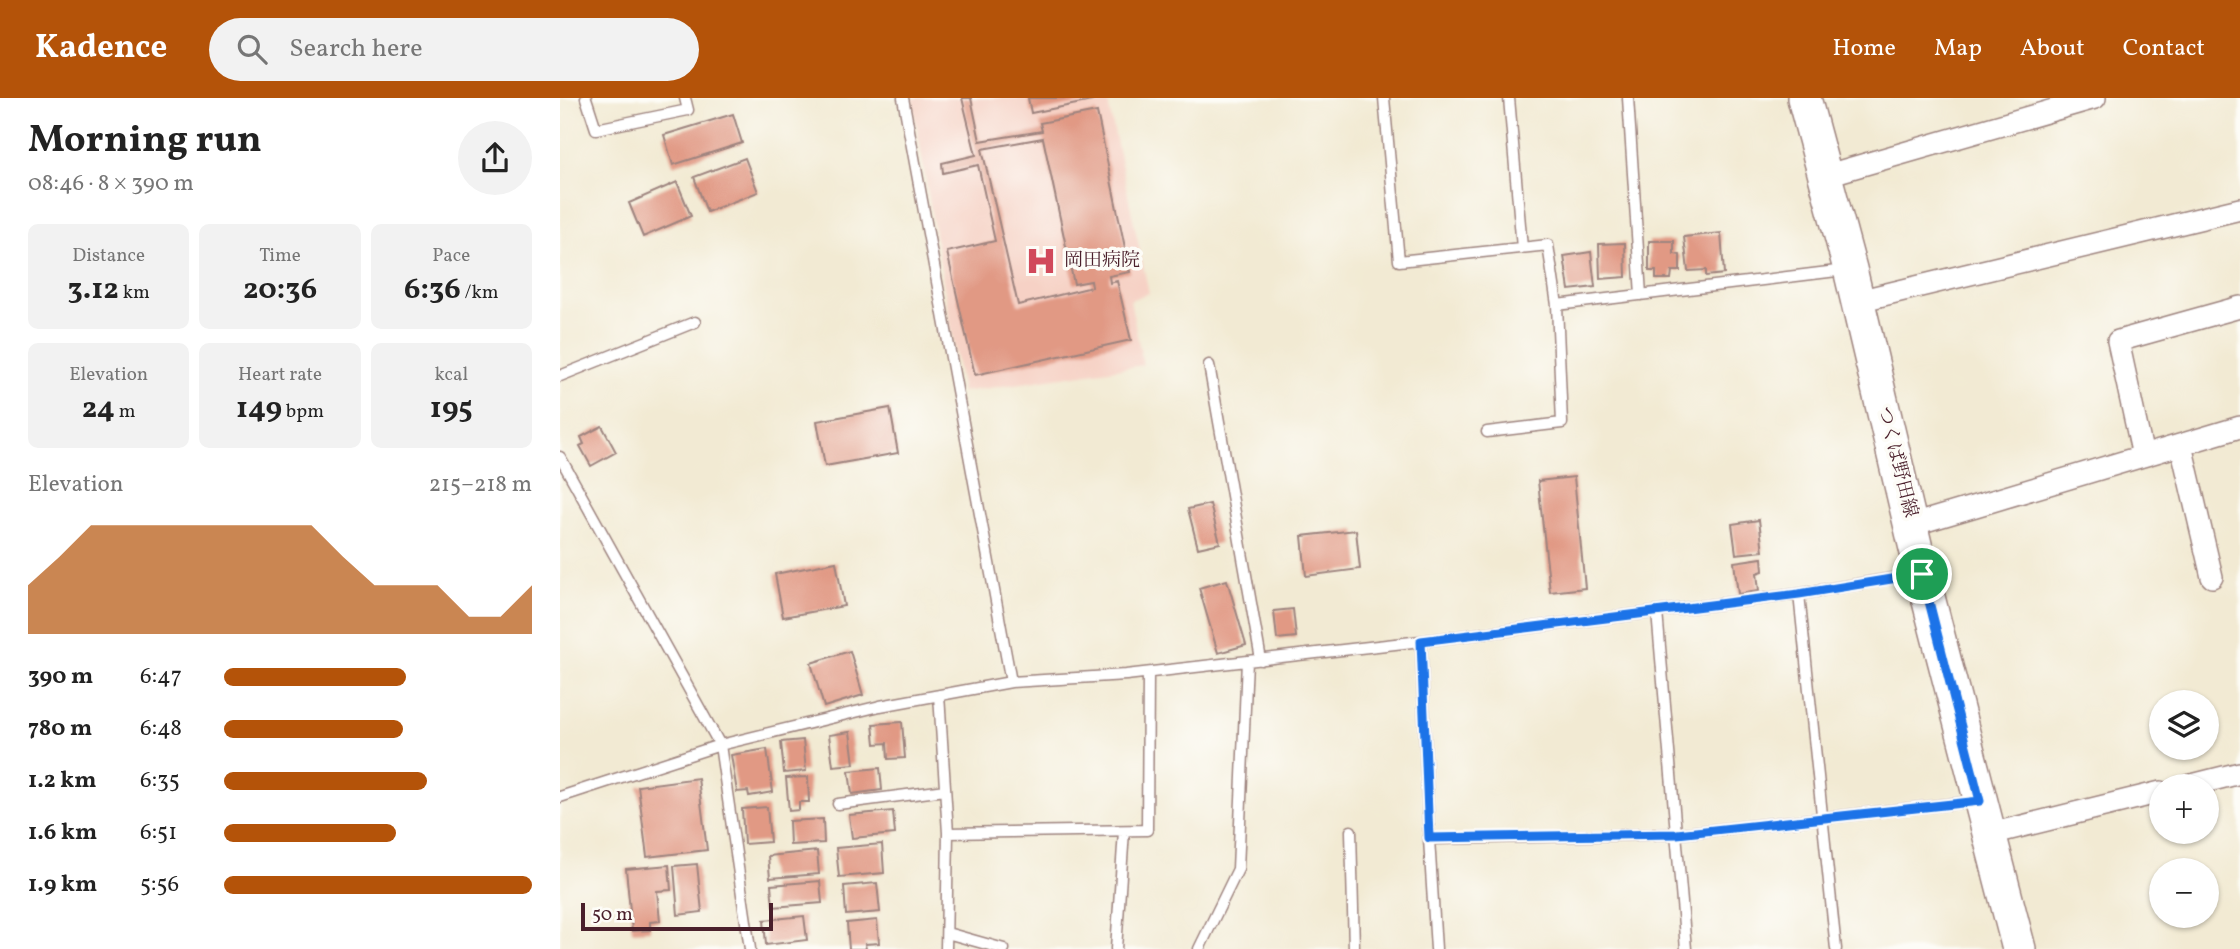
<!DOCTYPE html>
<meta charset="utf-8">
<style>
:root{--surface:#fff;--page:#f2f2f2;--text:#222;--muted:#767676;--accent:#b45309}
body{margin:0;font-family:Vollkorn,"Noto Serif JP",serif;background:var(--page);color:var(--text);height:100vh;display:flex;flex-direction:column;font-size:26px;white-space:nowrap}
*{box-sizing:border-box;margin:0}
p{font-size:23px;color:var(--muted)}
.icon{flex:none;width:38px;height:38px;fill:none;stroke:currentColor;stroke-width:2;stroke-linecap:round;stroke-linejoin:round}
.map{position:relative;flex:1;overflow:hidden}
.panel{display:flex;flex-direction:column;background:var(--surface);width:560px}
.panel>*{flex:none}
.controls{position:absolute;left:1589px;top:592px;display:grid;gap:14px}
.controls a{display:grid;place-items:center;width:70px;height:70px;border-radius:50%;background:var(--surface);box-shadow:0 2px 5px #0004;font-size:35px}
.scale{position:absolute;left:21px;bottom:18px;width:192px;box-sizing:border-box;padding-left:7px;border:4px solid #4a1f2b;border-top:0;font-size:19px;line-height:24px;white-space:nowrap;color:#4a1f2b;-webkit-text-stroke:5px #fdfcf7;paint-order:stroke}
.pin{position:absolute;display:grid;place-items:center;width:60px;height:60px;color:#fff;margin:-30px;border:4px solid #fff;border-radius:50%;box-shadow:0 2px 7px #0007}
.round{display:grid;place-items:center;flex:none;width:74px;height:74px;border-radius:37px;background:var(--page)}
.head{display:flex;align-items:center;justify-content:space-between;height:119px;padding:0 28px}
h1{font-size:38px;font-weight:700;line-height:52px}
.metrics{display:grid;grid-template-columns:repeat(3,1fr);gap:10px;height:119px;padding:7px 28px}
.metrics div{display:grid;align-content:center;border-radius:10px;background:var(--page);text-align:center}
.metrics b{font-size:30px;font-weight:700}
.metrics small{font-size:19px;font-weight:400}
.metrics p{font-size:19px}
.chart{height:196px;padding:14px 28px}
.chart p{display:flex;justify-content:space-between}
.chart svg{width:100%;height:126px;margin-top:7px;fill:var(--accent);opacity:.7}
ul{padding:0 28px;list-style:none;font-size:23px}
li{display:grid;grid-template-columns:112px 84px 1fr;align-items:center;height:52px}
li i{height:18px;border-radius:9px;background:var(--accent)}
header{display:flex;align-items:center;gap:42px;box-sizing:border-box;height:98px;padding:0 35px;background:var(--accent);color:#fff}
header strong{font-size:33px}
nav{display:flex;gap:38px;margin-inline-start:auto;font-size:24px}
.search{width:490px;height:63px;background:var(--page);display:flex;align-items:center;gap:18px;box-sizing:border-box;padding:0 24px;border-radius:38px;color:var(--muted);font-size:26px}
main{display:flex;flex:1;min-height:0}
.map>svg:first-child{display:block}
</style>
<header>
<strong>Kadence</strong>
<div class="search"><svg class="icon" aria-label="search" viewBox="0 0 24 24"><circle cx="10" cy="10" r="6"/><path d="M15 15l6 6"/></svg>Search here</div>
<nav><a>Home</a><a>Map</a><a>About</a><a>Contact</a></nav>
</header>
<main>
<section class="panel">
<div class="head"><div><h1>Morning run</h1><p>08:46 · 8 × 390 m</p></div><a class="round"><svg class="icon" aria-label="share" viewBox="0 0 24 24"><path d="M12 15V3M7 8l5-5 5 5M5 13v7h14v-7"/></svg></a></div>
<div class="metrics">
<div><p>Distance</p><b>3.12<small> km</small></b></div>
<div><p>Time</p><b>20:36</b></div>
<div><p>Pace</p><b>6:36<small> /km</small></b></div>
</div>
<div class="metrics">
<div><p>Elevation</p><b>24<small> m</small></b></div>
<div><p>Heart rate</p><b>149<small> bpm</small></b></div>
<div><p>kcal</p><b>195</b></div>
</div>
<div class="chart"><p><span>Elevation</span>215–218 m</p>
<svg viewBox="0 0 160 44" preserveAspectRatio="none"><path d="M0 44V27L10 17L20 6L30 6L40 6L50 6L60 6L70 6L80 6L90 6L100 17L110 27L120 27L130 27L140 38L150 38L160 27V44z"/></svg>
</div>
<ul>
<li><b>390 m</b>6:47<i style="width:59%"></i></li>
<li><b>780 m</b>6:48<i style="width:58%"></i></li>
<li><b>1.2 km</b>6:35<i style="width:66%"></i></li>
<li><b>1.6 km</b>6:51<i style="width:56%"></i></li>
<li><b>1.9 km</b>5:56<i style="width:100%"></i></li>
</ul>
</section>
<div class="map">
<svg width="1680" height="851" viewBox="0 0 1680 851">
<rect width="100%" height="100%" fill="#fdfcf7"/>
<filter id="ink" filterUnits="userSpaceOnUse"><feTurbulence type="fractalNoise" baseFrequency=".0143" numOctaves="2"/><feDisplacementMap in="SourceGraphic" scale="14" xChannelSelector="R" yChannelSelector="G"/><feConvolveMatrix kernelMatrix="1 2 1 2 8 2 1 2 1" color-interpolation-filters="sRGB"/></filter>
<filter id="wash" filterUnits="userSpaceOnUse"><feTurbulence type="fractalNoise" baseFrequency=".00686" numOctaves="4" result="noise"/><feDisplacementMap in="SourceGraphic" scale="28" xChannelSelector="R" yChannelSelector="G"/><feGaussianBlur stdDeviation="1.57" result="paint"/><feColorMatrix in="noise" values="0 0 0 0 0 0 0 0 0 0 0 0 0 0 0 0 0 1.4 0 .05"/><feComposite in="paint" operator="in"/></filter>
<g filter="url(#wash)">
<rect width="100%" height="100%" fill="#f2ead3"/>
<!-- built -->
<path fill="#f6d1c5" d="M352,0H547L589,195L570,202L583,267L402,294Z"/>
<g id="blocks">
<!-- building -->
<path fill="#e19984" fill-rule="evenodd" d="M402,0H411L420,43L482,33L480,25L537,14L570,174L549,178L550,185L557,183L571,242L415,277L387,154L435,143L418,67L383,75L382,65L416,57ZM483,40L514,186L531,183L532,189L458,207L422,51Z
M468,0H531L532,3L471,15Z
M173,16L182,45L113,67L104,37Z
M185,60L198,94L147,114L134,79Z
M117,84L131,118L83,139L69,105Z
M1161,135L1164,176L1146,178V172L1128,173L1124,139Z
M1089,143H1114V156L1120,157V173H1112L1111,181H1096V173H1089Z
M1065,145L1066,179L1040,181L1039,146Z
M1031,154L1035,189L1009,192L1004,158Z
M330,310L338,355L265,368L257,323Z
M42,328L56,354L31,368L20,348L24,346L21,339Z
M1014,379L1025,490L990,494L978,383Z
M650,406L660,445L638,450L628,411Z
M1199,422L1203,453L1176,456L1172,426Z
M796,432L800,471L746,478L742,438Z
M1202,460L1203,473L1197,475L1199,493L1178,496L1174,464Z
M276,464L284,508L223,519L215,476Z
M667,482L686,547L658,555L639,490Z
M733,511L736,539L717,541L714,513Z
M290,553L303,597L264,609L251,565Z
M342,624L345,660L328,661L327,645L315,646L313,626Z
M290,634L294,666L273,668L269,637Z
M243,642L246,673L224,675L221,644Z
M207,651L213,694L189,698L188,693L177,694L171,657Z
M320,670L322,692L292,696L289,673Z
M248,679L249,704H239V712L229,713L226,680Z
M138,680L147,752L87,759L78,688Z
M207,709L210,744L184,746L182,711Z
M333,713L335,736L292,740L289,717Z
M263,721L264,745L230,747L229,723Z
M322,746L324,775L279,779L276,750Z
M257,753L259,776L210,780L208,758Z
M137,766L142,814L118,817L114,768Z
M109,767L111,792L97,793L100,823L90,824V832L72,833L66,771Z
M260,783L262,805L213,809L211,787Z
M317,785L320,814L286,817L284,788Z
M244,818L247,842L206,847L204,822Z
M317,822L319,845L305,846L306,851H289L287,825Z"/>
</g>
</g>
<g filter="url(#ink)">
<use href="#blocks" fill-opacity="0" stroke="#9e847f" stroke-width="2"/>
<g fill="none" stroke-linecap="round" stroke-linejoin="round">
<!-- service casing -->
<g stroke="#9e847f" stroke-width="13">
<path id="service" d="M26,0L36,31L128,12L125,0
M343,0L451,584
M824,0L839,163L988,147L997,207L1285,172
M949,0L962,150
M1068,0L1081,197
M649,267L701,562
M0,278L135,224
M927,334L1002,325L997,207
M0,359L160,647L190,851
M1239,496L1276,851
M1097,514L1126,851
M861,543L869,741L1117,736L1418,703
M379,597L388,735
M0,699L160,647L320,608L451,584L566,577L861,543L1239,496L1358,476
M278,706L385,692
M791,733L794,851
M869,741L876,851
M387,835L444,851
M386,851L388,735L587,732L588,575
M556,851L564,733
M639,851L678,771L687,563"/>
</g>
<!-- minor casing -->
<g stroke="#9e847f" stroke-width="24">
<path id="minor" d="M1264,78L1535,0
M1298,203L1680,111
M1621,347L1652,479
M1583,358L1558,243L1680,209
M1352,427L1680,329
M1628,688L1680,675
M1430,736L1601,694"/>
</g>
<!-- primary casing -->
<g stroke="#9e847f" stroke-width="36">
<path id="primary" d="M1244,0L1290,171L1362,476L1459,851"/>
</g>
<!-- service -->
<use href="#service" stroke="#fff" stroke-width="10"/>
<!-- minor -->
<use href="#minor" stroke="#fff" stroke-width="21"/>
<!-- primary -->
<use href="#primary" stroke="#fff" stroke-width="33"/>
</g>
</g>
<g fill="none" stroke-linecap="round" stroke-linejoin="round" filter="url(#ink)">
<!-- route casing -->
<g stroke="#fff" stroke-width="14">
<path id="route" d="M1362,476L1420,703L1117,736L869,740L861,543L1239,496Z"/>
</g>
<!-- route -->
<use href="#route" stroke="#1a73e8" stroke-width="9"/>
</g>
<!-- icons -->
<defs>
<g id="hospital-bare" transform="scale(2.415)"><path d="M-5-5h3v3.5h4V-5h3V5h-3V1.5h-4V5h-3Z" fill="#d1495b" stroke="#fdfcf7" stroke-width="2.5" paint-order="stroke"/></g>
</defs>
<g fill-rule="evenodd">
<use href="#hospital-bare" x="481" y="163"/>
</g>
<g text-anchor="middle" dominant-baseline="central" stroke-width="7" stroke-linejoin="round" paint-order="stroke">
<!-- poi labels -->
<g font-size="19" fill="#4a1f2b" stroke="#fdfcf7" text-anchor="start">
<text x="504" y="163">岡田病院</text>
</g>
<!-- street labels -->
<g font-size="19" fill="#4a1f2b" stroke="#fdfcf7">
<text transform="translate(1337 364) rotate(76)">つくば野田線</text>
</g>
</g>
</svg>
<div class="controls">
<a><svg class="icon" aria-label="layers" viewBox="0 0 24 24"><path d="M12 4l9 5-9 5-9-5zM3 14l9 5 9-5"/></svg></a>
<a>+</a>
<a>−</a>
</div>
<div class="scale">50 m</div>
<div class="pin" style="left:1362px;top:476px;background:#1e9e55"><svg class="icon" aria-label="arrive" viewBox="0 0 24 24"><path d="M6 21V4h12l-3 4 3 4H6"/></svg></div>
</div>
</main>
